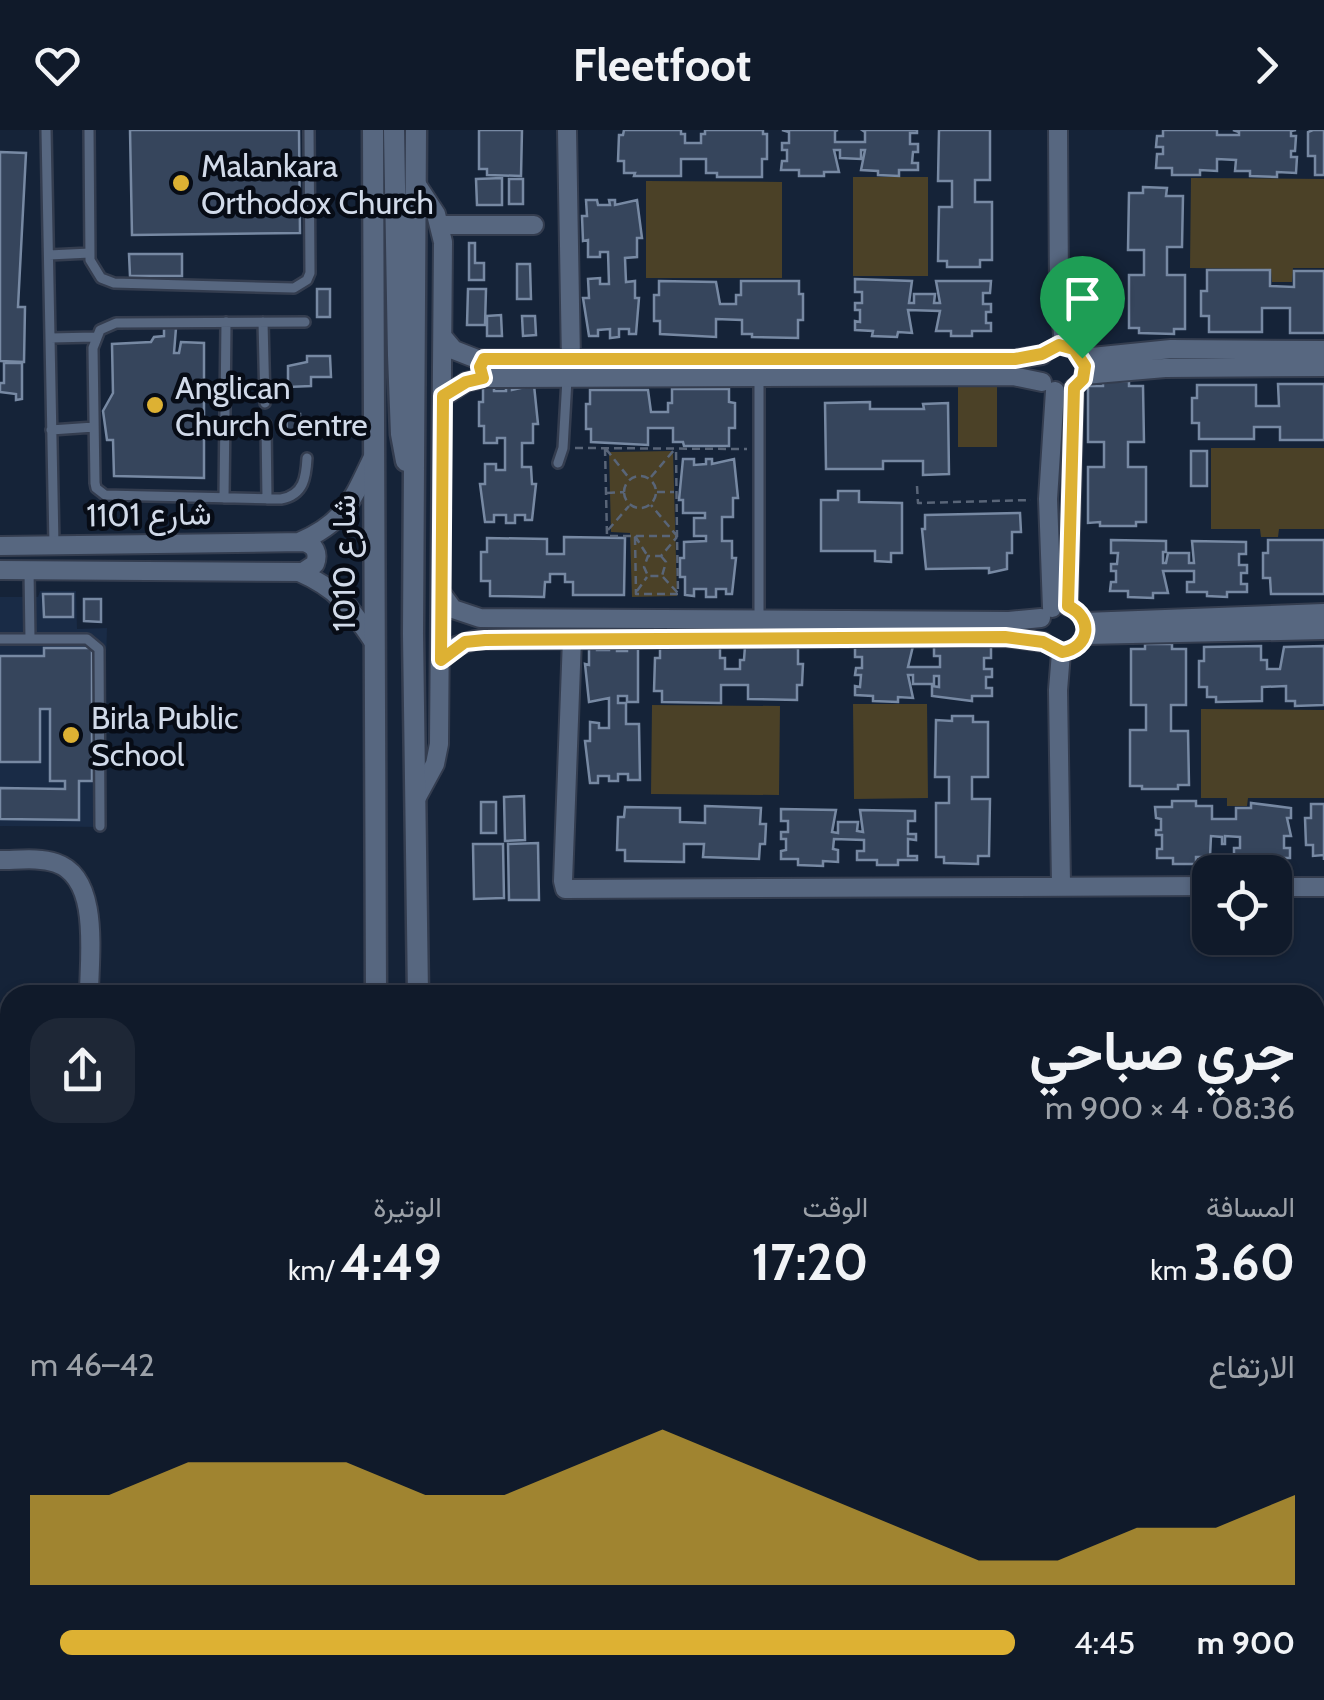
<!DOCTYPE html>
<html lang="ar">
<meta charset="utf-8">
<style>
:root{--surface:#101a2a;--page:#1e2736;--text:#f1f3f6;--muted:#9ca1a8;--line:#303847;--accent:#ddb133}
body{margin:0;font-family:Cabin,Vazirmatn,sans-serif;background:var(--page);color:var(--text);direction:rtl;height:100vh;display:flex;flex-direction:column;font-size:38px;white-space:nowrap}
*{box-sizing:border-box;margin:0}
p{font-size:32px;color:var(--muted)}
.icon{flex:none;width:55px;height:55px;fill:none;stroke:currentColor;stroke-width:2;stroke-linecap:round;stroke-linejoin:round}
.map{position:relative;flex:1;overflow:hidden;direction:ltr}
.sheet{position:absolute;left:0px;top:855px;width:1325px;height:715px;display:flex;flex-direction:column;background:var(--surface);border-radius:30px 30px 0 0;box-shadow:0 2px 8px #0004,0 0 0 2px var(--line);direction:rtl}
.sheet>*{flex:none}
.buttons{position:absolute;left:1192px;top:725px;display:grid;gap:20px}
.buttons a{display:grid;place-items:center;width:100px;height:100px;border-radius:20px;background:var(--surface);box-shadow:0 2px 8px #0004,0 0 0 2px var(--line);font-size:50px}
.pin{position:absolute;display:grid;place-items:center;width:85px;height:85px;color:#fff;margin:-102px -42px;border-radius:50% 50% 50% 0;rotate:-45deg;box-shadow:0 0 10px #0007}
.pin .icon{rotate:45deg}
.round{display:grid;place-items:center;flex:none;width:105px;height:105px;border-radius:30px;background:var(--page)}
.head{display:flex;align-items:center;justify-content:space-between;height:170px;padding:0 30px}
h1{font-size:55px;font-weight:700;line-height:75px}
.figures{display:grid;grid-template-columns:repeat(3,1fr);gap:15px;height:170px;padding:10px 30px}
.figures div{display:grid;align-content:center}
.figures b{font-size:50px;font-weight:700}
.figures small{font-size:28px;font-weight:400}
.figures p{font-size:28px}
.chart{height:280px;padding:20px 30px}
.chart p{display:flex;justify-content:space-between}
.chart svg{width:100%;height:180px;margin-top:10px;fill:var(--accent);opacity:.7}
ul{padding:0 30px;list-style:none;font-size:32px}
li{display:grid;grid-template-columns:160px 120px 1fr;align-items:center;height:75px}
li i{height:25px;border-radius:12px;background:var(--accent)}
header{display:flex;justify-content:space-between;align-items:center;height:130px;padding:0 30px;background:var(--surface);font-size:45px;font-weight:700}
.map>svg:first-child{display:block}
</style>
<header><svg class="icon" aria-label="forward" viewBox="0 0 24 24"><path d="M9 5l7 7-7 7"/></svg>Fleetfoot<svg class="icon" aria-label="heart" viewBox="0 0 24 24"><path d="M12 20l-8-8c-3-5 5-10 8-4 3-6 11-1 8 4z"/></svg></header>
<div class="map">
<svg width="1324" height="1570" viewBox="0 0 1324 1570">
<rect width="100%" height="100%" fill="#152338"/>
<!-- built -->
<path fill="#192b46" d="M40,461H76L77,499L107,498L101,697L0,696V467H38Z
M0,1426H10V1560H330V1570H0Z
M463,1560H1185V1570H463Z"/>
<!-- green -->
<path fill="#4b4127" d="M853,47H928V146H853Z
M1191,48L1324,49V138H1293L1292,152H1272L1271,139L1190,138Z
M646,51L782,52V148H646Z
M958,251H997V317H958Z
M1211,318H1324V399H1279L1278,407H1261L1260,399H1211Z
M673,321L677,466L632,467L630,403L611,402L609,322Z
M853,574H927L928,668L854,669Z
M652,575L780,576L779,665L651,664Z
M1201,579L1324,580V668H1248L1247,676H1227V668H1201Z"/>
<!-- building -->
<path fill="#36455c" stroke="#7789a3" stroke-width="2.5" d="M130,0H299L300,103L132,105Z
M479,0H522L521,46L487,45V39H479Z
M624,0H681V4H685V13H701V4H705V0H763V4H767V29H762V47H717V43H706V29H681V46H634L635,43H624V31H618L619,5H623Z
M782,0H838L835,1V12H865V2L862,0H917V3H910V14H918V22H913L912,33H918V40H899V46L878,45V41L861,40L865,20H861V29L840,28V20H834L839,42H824V46H799V40H781L782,31H787V20H782V13H789V2Z
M939,0H990V50H975V72H992V130H980V137H947V131H938L939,77H952V51H938Z
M1163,0H1217V5H1239V2L1233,0H1296L1291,1V6H1296L1295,21H1291V27H1297L1296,43L1277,42V47L1250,46V41H1235L1236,30L1217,29V41L1200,40V45H1172V38H1156L1157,24H1163V17H1156L1157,6H1163Z
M1313,0H1324V45H1315V26H1308V2Z
M0,22L26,23L18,177H25L24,232L0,231Z
M502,48V75H477L476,49Z
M509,49H523V74H509Z
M1143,57L1167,58L1166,66H1183L1182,117H1167V145H1185V199H1174V204L1139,203V198H1129V145H1144V120H1128L1129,63H1143Z
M586,70H597L598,75H610L609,70H615V75L637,70L642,108H637V127L625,128L626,152L635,151V168H639L636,204H629V199H619V207L610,208V199L598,200V206H589L583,168H589L588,149L600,148V154H609L608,122H600V127H588V110L583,111L582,86H587Z
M469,113H475V133H484V150H469Z
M129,124H182V146H130Z
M517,134H530L531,169H517Z
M1207,140H1270V156L1294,157V141H1324V203H1290V178H1262V202H1209V186H1201V161H1207Z
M855,149L912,151L909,173H914V164H935L934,173H940L936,151H991L990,163H983V174H991V182H986V193H991V201H972V206H951V201H936L940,181L908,180L912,203L898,202L897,207L872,206L873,201L855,200V191L860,192V180H855V173H862V162H855Z
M659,151L716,152L720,174H736V165H741V151H799V164H803V190H798V208L752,207V204H742V190L716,189V207L660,204V191H654V165H659Z
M317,159H330V187H317Z
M468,159H486L485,195H467Z
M501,185L502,206H487V186Z
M522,186H535L536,205L523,206Z
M164,198H176L174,223H179L181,212L204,213V348L114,346L113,310H107L103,281L113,263L112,214L151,212L154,207L164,206Z
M307,226H330L331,247H311V256L288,257V236L307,232Z
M4,233H22V269L16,270V264L0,262V253H4Z
M1103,251H1129V256H1143L1144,312H1128V337H1146V392H1136V396H1100V392L1088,393V337H1104V312H1088V256H1103Z
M1278,254H1324V310H1280V297H1254V309H1199V293H1192V268H1197V255H1256V276H1279Z
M483,255H494V261H506V256L512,255V260L534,255L538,294H533V313H522V337H531L532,354H536L532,390H525V385H515V393H506V385H494V392H485L480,354H485V334H496V340H505V308H497V313H484V296H479V272H483Z
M672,259H729V272L735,273V298H729V316H684L683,312H673V298H648V315L591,312V299H586V274H590V260H648L651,282H668V273H672Z
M870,272V279H924L923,274L948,273L949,344L923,345V331H883V339H826L825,273Z
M300,284V294L316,293V304L287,305L286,285Z
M1191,321H1207V356H1191Z
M683,329H694V335L706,334V329H712V334L734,329L738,368H733V387H722V411H732V428H736L732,464H726V459H716V467H706V459H694V466L685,465V447H680V428H684V412L706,411V406H694V388H705V383H683V370H679Z
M838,361H859V372L902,373V423H891V432L875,431V421H821V370H838Z
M1020,383L1021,402H1012V423H1007V439L989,443V438L926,439L922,399H925V385Z
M564,407L625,408L624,465H573V452H565V444H550V452H545L544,467L490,466V451H481V422H487V408L547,409V424H564Z
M1111,410L1166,411V422H1163V433H1166L1168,423H1189V433H1194L1192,411L1246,412V424H1239V435H1247V443H1241V454H1247V462H1227V467L1207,466V462H1187V452H1194V441H1163L1168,463H1153V468L1128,467V461H1110L1111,452H1116V441H1111V434H1117L1118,423H1111Z
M1268,410H1324V464H1271L1270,448H1263V423H1268Z
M43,464H73V487H44Z
M84,469H101V492L84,491Z
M660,514L720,515V528H725V539H740V530H744L745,516L798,518V534H803L802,555H797V570L748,569V555H721V573L662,572V561H654L655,528H660Z
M1145,514H1172V519H1186V575H1171V601H1188L1189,655H1178V659H1142V656H1130V600H1146V575H1131V519H1145Z
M609,515H617V521H627V515H638V572H627V566H618V573H626V594H639L640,650H628V644H618V651H609V646H598V653H590L585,611H590V592L599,593V598H609V568L589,572L585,534L589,535V516H597V520H609Z
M855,515L913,516L908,537H940V526H934V516H991V528H984V539H992V547H986V558H992V566H972V571L932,566V556L939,557V546H934V554H913V545H908L913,568L898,567V572L873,571V566L855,565V556L860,557L861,545H855L856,538H862V527H855Z
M1261,516V530H1267V539H1280L1284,517L1324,516V575L1295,576V571H1286V556L1262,557V571L1216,572V567H1207V557H1199V531H1204V517Z
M44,518H92V651H79V690L0,689V658L65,659V651H50V579H40V632H0V526H44Z
M952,586H973V592H988V647H972V669H990L989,726H978V734L944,733V727H936V673H949V647H935L936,590L952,591Z
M524,666L525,710L505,711L504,667Z
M1172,671H1196V676H1212V689H1236V678H1251V673L1291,678V688H1287L1291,706H1284V718H1290V728H1275V733H1251V729L1234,728V718H1240V707L1225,706V714H1222V707L1211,706L1210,727H1196V734H1173V728H1157V719H1162V705H1156V700H1161V689L1156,688L1155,677H1172Z
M481,672H496V703H481Z
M1311,674H1324V730V725L1313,726V715H1306L1305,688H1311Z
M705,676L761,678L760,694H766L765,714H760L759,729L703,727L704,714H684V732L625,731V720H617L618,687H624L625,677L680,678V692L705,693Z
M781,679L836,680L832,702L838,703V692H858L857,701L863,702L860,680L915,681V691H908V704H916V710L908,709V726H917V730H898V735H877V730H857V721H864V710L834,709L833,719L838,720V732L823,731V736L798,735V729H781V721L786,720V709H781V702H788V691H781Z
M538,713L539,770H509L508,714Z
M473,714H503L504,768L474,769Z
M0,1457H10V1560H70V1570H0Z
M95,1560H252L253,1570H94Z
M629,1560H799L813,1570H629Z
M1032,1560H1172V1570H1032Z"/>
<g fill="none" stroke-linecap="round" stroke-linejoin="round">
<!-- service casing -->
<g stroke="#343d4f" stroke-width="14">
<path id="service" d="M46,0L54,415
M89,0L90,130L101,148L114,153L294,158L307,150L310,143L309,0
M49,125L90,123
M263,192L265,273
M305,192L116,193L100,200L93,218L95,353L96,358L105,365L281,369C304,365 306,347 307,328
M50,208L95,207
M759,248V490
M266,294L267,369
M51,300L94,297
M558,333L563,318L567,249
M224,368L226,192
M29,440L30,509
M0,509H87L99,519L100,696
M0,1452H10
M446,1560V1570
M478,1560L489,1567L511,1566
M550,1560V1570
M1179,1560V1570
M260,1570L261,1560
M569,1570L583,1564L585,1560"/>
</g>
<!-- minor casing -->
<g stroke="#343d4f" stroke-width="22">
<path id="minor" d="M567,0L571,231
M1058,0L1059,162L1064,215
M440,95H534
M443,207L454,220L477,229H1015L1042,225
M1082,228L1171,219L1324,220
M1084,245L1165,238L1324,237
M443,267L466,252L483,248L1013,246L1042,252
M299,412C344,393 352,371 372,329
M0,416L304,412C315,415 319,423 315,434L303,442L0,440
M299,442C338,459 350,477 373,511
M442,464L453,479L480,488L1009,491L1041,488
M1068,476L1074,258
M1052,478L1048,369L1055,261
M1085,492L1324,483
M1085,505L1324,500
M572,509L563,751L565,759L1210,756
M441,530L456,516L475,510L1005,507L1043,512
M416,669L435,634L439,614L443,112L436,84L417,55
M0,730C18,730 39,727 56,733C101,748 89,828 89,865
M1061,755L1058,560L1061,523
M1275,757H1324
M0,1008H10"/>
</g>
<!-- tertiary casing -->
<g stroke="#343d4f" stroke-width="25">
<path id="tertiary" d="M373,0L376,865
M394,0L398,225L401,304L406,331
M416,0L413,504L418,865
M0,1332H10
M1315,1335H1324
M0,1375L10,1373
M1315,1376H1324
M378,1560V1570
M397,1560V1570
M426,1570V1560"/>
</g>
<!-- path -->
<path stroke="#596578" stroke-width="2.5" stroke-dasharray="8 5" stroke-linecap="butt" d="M575,318L747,319
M605,318L607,406H677L676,318
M606,319L629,348
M624 362a16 16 0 1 1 32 0a16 16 0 1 1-32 0Z
M651,347L675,319
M917,356L918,373L1031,370
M657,362H674
M607,363L624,362
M608,400L629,376
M635,406L647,425
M635,407L636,464H678L677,406L651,375
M661,426L666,432L662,446H648L644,437L648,426H661L677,407
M663,447L678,463
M637,461L647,447
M0,1414H10
M335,1560L336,1570"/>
<!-- service -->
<use href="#service" stroke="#576780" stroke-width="9"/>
<!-- minor -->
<use href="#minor" stroke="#576780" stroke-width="18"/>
<!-- tertiary -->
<use href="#tertiary" stroke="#576780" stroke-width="20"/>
</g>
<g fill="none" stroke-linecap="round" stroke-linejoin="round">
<!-- route casing -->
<g stroke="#fff" stroke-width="20">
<path id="route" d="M1059,215L1074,219L1085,236L1083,249L1074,258L1068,476C1094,488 1090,518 1062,522L1043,512L1005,507L485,510L465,512L441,530L443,266L466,252L483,248L480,237L484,229H1015L1042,224Z"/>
</g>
<!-- route -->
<use href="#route" stroke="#ddb133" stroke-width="12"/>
</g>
<!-- markers -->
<g fill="#ddb133" stroke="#070c16" stroke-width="4">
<circle cx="181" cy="53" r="10"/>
<circle cx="155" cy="275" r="10"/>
<circle cx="71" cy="605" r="10"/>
</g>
<g text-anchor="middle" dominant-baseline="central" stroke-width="9" stroke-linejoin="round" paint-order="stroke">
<!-- poi labels -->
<g font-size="32" fill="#d1dae9" stroke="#070c16" text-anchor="start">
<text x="201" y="35">Malankara<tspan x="201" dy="37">Orthodox Church</tspan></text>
<text x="175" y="257">Anglican<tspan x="175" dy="37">Church Centre</tspan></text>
<text x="91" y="587">Birla Public<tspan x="91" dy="37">School</tspan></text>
</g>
<!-- street labels -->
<g font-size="32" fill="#d1dae9" stroke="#070c16">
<text transform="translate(149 384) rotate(-1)">شارع 1101</text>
<text transform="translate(343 433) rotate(-90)">شارع 1010</text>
</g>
</g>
</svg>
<div class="buttons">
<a><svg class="icon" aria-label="locate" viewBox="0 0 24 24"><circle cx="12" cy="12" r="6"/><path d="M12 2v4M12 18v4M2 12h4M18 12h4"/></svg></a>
</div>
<div class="pin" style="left:1082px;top:228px;background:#1e9e55"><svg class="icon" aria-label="arrive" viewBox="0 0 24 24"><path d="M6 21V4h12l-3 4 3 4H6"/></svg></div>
<section class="sheet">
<div class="head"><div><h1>جري صباحي</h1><p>08:36 · 4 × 900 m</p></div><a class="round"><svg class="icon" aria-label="share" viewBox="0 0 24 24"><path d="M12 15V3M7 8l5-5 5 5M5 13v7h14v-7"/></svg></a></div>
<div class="figures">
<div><p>المسافة</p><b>3.60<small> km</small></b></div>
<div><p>الوقت</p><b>17:20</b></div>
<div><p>الوتيرة</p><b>4:49<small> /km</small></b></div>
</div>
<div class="chart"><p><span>الارتفاع</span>42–46 m</p>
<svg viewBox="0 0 160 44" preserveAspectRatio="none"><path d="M0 44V22L10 22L20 14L30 14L40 14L50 22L60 22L70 14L80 6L90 14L100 22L110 30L120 38L130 38L140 30L150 30L160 22V44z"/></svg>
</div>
<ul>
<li><b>900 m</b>4:45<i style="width:97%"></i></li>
</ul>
</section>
</div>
